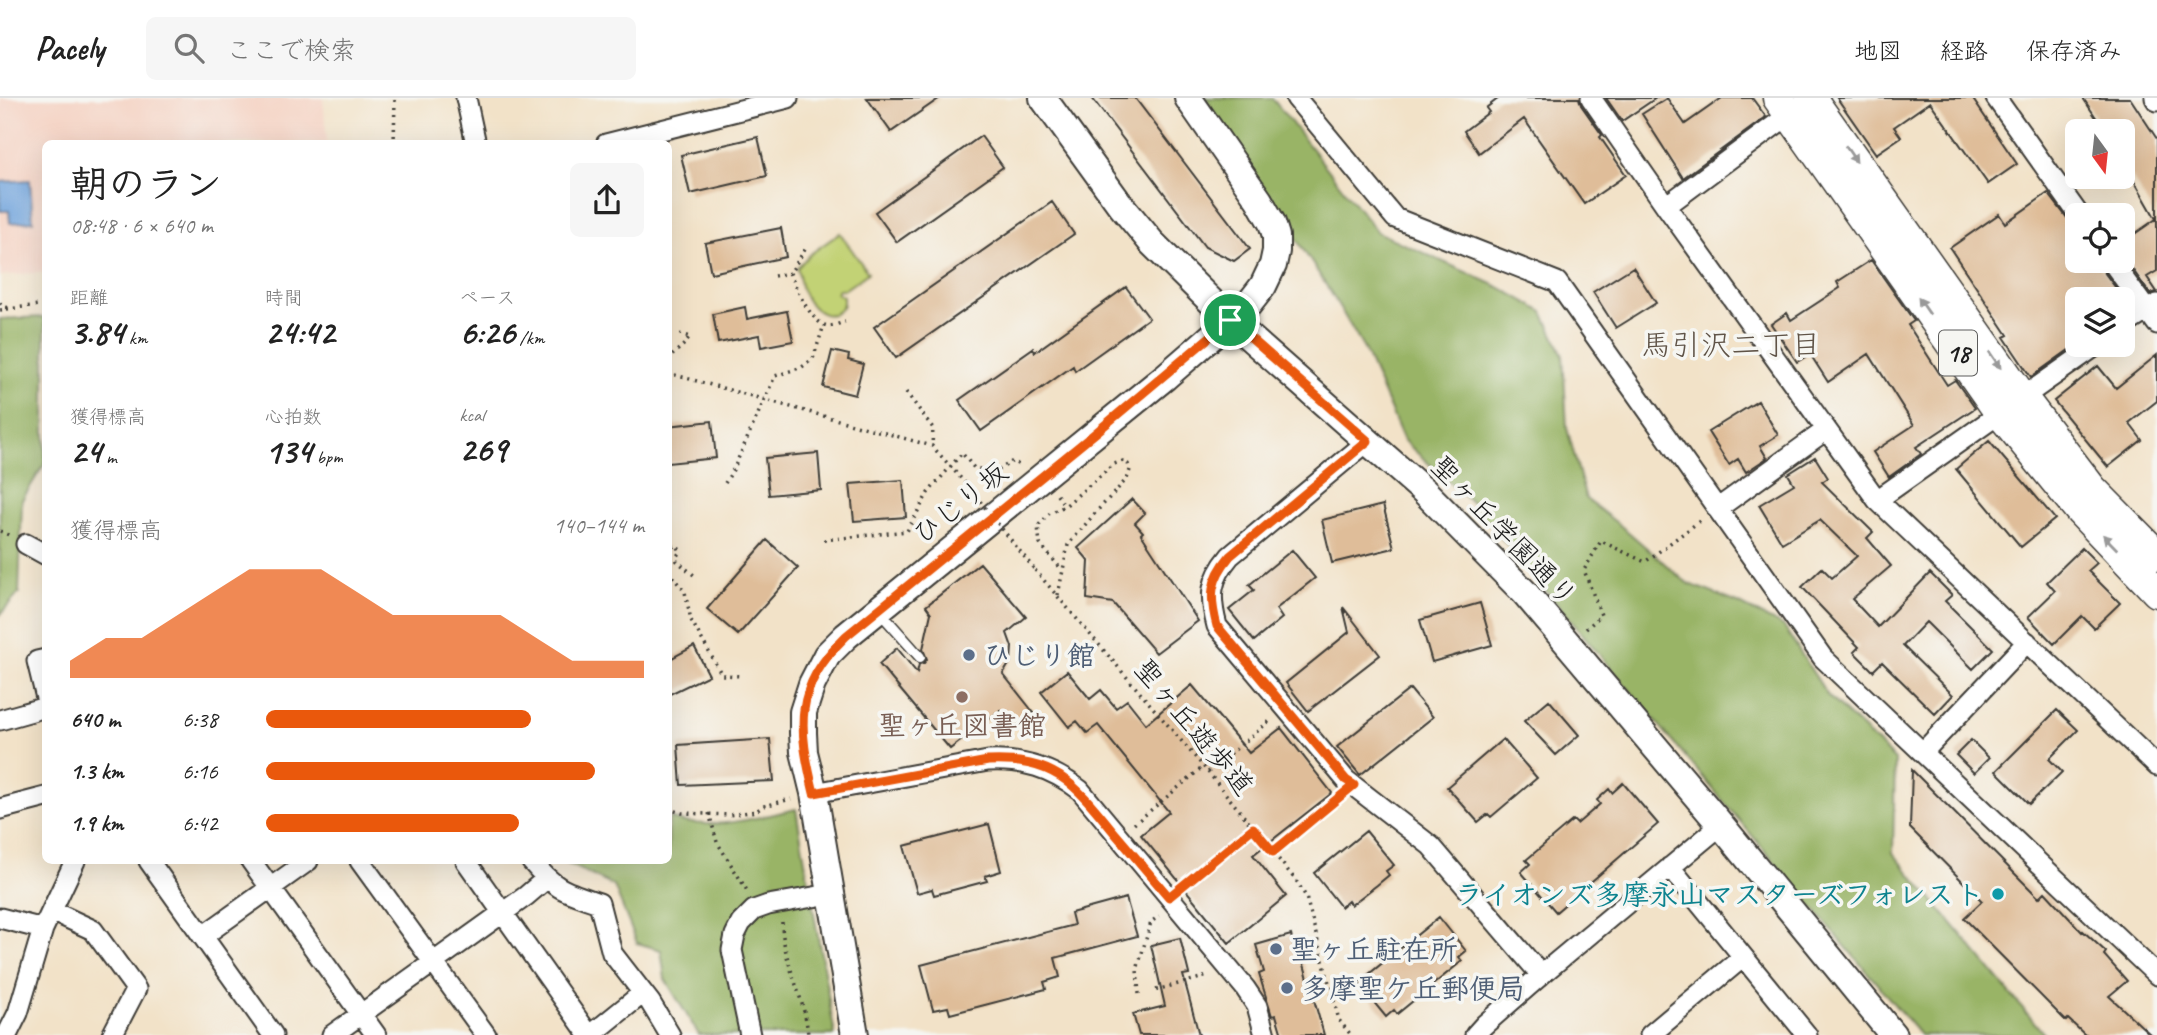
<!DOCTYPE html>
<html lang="ja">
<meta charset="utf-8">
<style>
:root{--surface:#fff;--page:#f6f6f6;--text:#222;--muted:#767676;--line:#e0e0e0;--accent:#ea580c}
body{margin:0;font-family:Caveat,"Klee One",sans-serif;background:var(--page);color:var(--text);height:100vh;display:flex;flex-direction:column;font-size:26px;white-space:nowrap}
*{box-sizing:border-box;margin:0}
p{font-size:23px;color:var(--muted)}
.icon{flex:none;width:38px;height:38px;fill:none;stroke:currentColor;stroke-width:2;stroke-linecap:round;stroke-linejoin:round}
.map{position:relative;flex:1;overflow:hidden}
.details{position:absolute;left:42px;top:42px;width:630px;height:724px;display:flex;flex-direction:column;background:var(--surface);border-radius:10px;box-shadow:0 7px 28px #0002}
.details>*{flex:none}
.needle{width:46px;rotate:165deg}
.controls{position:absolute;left:2065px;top:21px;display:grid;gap:14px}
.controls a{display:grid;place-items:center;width:70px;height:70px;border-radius:10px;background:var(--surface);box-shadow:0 7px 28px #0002;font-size:35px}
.pin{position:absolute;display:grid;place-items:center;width:60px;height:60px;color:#fff;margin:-30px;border:4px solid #fff;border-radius:50%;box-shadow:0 2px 7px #0007}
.round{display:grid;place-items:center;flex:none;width:74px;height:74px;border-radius:10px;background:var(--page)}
.headline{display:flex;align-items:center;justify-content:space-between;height:119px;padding:0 28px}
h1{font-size:38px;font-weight:700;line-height:52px}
.figures{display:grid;grid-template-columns:repeat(3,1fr);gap:10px;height:119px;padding:7px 28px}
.figures div{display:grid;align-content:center}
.figures b{font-size:35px;font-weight:700}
.figures small{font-size:19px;font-weight:400}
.figures p{font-size:19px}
.chart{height:196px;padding:14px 28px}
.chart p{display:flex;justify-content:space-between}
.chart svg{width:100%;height:126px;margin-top:7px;fill:var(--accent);opacity:.7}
ul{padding:0 28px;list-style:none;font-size:23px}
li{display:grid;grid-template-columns:112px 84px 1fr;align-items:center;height:52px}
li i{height:18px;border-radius:9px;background:var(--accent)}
header{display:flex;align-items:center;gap:42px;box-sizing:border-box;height:98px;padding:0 35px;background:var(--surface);border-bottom:2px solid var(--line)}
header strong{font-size:33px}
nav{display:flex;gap:38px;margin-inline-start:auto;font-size:24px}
.search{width:490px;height:63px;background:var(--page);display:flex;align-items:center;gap:18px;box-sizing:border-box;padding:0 24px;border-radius:10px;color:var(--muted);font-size:26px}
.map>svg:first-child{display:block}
</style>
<header>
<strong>Pacely</strong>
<div class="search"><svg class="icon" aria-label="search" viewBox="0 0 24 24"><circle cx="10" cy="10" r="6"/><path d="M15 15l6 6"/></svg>ここで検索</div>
<nav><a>地図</a><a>経路</a><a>保存済み</a></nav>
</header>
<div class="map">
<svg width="2157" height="937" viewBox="0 0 2157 937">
<rect width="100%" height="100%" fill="#f6f6f2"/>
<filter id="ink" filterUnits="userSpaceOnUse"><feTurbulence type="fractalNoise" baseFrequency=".0143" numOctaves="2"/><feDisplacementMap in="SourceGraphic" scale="14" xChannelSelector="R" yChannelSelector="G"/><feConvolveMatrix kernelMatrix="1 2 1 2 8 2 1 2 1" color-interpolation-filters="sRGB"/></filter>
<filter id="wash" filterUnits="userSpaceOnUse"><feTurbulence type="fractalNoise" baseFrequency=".00686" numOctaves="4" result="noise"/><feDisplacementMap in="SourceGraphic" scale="28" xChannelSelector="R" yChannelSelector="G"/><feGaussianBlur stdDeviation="1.57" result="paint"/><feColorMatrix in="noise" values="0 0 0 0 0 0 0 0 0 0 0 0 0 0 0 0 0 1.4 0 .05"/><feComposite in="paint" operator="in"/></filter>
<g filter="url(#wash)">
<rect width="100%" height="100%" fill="#f2e2c8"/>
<!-- built -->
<path fill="#f5d2c2" d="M0,0H323L327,45L46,46L45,174L0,178Z"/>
<!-- green -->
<path fill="#c2d274" stroke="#6f7748" stroke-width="2" d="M840,135L868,175L844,192L838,191L837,195L843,199V207C830,229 808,209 802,192C800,185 799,177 797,170L809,157Z"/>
<!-- forest -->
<path fill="#99b466" stroke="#5a6841" stroke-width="2" d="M1205,0H1272L1377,134L1499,189L1543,214L1563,257L1567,330L1586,401L1626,432L1687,485L1738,505L1784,529L1828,598L1895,662L1893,755L2045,937H1920L1472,405L1404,343L1364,251L1330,193Z
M45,219V365L22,402L19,495L0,517V221Z
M796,711L835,937H699L665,881L661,852L637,845L614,788L562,763H668L669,720C711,734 754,720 796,711Z"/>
<!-- water -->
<path fill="#70a3dc" stroke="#46607c" stroke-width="2" d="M30,82L33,123L10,125L9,113H0V84Z"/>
<g id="blocks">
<!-- building -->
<path fill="#dfbd99" d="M867,0H940L891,34Z
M1092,0H1135L1250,151L1234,163L1205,149Z
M1499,0H1579L1581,7L1602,37L1600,39L1626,77L1584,106L1524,21L1479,55L1464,33L1489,14L1486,10Z
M1606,0H1656L1622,23Z
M1667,0L1685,26L1722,0H1752L1766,19L1683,80L1642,16Z
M1837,0H1972L2017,66L1988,86L1930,4L1894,29L1901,39L1876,56Z
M2083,0H2130L2157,41V173L2147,179L2157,194L2150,196L2123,158V144L2156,121L2123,63V33H2105Z
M981,38L1003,69L897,144L875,114Z
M758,39L767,78L690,96L681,57Z
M2048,95L2077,133V163H2099L2101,170L2130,209L2123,214V201H2077V246L2031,279L2004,239L2008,237L1950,150L1999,116L2005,125Z
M1052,104L1074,136L896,260L874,229Z
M781,130L786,159L711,175L705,145Z
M1871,162L1914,223L1908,227L1947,287L1955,282L1975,310L1916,349L1921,356L1889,379L1873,354L1914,327L1869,256L1828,284L1810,256L1797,264L1771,226L1787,215L1791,222L1840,190L1837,184Z
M1633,169L1656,205L1616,230L1593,194Z
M1126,189L1149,220L1075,273L1073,268L981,333L959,302L1033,250L1035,254Z
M745,209L747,221L787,213L793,243L761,249L759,237L718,245L713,216Z
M832,253L849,257L848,262L863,266L855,297L823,289Z
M2157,257V303L2129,325L2142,342L2108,369L2054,303L2098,268L2116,290Z
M1758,303L1778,337L1760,348L1767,360L1746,374L1738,361L1729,367L1708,334Z
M712,323L716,360L668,365V328Z
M1989,343L2055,421L2021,449L1956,371Z
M818,355L821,392L769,397L765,360Z
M1815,359L1828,380L1822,384L1873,434L1867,440L1891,468L1852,501L1878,529L1930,475L1952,497L1945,503L1993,551L1973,571L1926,524L1903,548L1953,597L1935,616L1882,564L1873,573L1854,554L1859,549L1802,489L1822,470L1832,480L1857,458L1820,422L1782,445L1759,407L1794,386L1788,376Z
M903,382L906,419L854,423L850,386Z
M1132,401L1145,415L1135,425L1143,434L1141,436L1198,523L1156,555L1113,505L1087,501L1089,463L1078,450Z
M1383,407L1394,450L1332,465L1322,422Z
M767,442L798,470L738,537L707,511Z
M2082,450L2097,465L2088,473L2120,505L2094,530L2082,518L2054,546L2028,519L2055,493L2047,484Z
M1292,452L1315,480L1276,511L1282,520L1254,543L1229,512L1254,492L1249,487Z
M980,465L1026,519L1007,535L1012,549L1011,563L1003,576L1034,615L1014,630L1001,612L950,651L879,566L897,550L917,575L919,566L924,565L927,561L923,551L931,515L926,508Z
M1480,505L1492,547L1432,564L1420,522Z
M1343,509L1380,557L1308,613L1286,585L1349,534Z
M694,548L709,577L668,597V562Z
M1067,573L1090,601L1101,592L1116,610L1127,602L1146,626L1192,587L1249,655L1281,630L1332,695L1253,757L1286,798L1229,845L1141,737L1169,714L1098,627L1087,635L1077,623L1069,629L1041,594Z
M1410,591L1433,619L1360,677L1337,649Z
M1549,602L1579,637L1556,657L1524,623Z
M2057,612L2078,632L2049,661L2062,674L2029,706L1996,673Z
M770,641L774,683L681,687L678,647Z
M1503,641L1537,680L1491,719L1488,716L1478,724L1447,689Z
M1971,642L1989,660L1974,675L1956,657Z
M1912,672L2039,800L2045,794L2082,834L2083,833L2106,854L2104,857L2127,883L2109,898L2151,937H2085L2068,921L2066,923L1964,820L1982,803L1910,730Z
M1623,685L1658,726L1556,814L1521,774L1530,766L1526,762L1573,722L1577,726L1600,706L1597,702L1609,691L1612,695Z
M989,726L1001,773L985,778L987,783L934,797L932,791L917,795L904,748Z
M1366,733L1394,767L1386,773L1389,777L1377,787L1351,807L1348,803L1341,809L1314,775Z
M1126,800L1137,838L1055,860L1060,879L1044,884L1046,891L950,916L948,909L933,912L921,867L1074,827L1071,815Z
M1439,819L1466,853L1459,859L1462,863L1397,916L1394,912L1386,919L1358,885Z
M1291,837L1298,864L1303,863L1324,937H1282L1276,917L1272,918L1266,899L1259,876L1264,874L1256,847Z
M1180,840L1189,876L1183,877L1199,937H1139L1133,916L1165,908L1151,847Z"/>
</g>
</g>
<g filter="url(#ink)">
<use href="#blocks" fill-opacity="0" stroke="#3c3a36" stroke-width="2"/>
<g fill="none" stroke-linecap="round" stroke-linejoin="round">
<!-- lane casing -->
<g stroke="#3c3a36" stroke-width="13">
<path id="lane" d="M879,513L920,559"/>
</g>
<!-- street casing -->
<g stroke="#3c3a36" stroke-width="23">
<path id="street" d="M466,0L476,46
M1296,0L1395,120L1557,184L1823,560L2157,877
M1591,0L1666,108L1877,402L2157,668
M1996,0L2079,117
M2155,0L2157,3
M606,46L788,0
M1666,108L1790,16
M2111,163L2157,226
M2123,228L2157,206
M1368,343L1230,458C1210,482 1209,498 1217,528L1346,682L1431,748L1541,877
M1877,402L2097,247
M1717,411L1826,332
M26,446L46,457
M46,561L37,563L46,600
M0,622L46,609
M1923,654L2027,544
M814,695L988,663C1023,661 1052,670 1080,692L1245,890L1257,908L1265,937
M0,711L46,699
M149,763L273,937
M251,763L376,937
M360,763L486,937
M466,763L589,937
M531,763C556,792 564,793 599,805L612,855L650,904L670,937
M1670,769L1807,937
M52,813L93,832L136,891L112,937
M0,820L43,831
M203,838L308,763
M7,937L18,915L43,831L75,763
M332,937L526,798L546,781
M591,937L643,895
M750,937L732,852L735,837L741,825L754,812L768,807L830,796
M1475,937L1484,927L1541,877L1721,727
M1650,937L1742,860"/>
</g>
<!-- secondary casing -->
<g stroke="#3c3a36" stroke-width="30">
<path id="secondary" d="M1043,0L1119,105L1152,145L1230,222L1424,393L1525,495L1721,727L1893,937
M855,937L814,695L804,654L803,635V614L812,586L827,557L846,538L1165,279L1248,207L1263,188L1273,167L1276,153V138L1272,125L1259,102L1188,0"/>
</g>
<!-- primary casing -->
<g stroke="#3c3a36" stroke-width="33">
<path id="primary" d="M1778,0L2000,315L2081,414L2157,494
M1811,0L2022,299L2092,391L2157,457"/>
</g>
<!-- path -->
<path stroke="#3c3a36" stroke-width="3.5" stroke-dasharray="2 5" stroke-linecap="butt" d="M394,46L395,0
M790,175C796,189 811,227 829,228C834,228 840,225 845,224
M774,178L790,175L806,150
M0,205L8,210
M0,212L46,206
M668,263C675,252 684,249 690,239L680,236
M668,275L932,348L967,387
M906,294L933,330L932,348
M725,385L734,370L775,278L802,269L813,261L824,227
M1057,397L1065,408
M0,433L11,438
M824,442L907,433L928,395L962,355L974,370L995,374L1013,363L1020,368
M668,454L674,448H678L680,454L676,459L677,463L695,478
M1035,472L1208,674L1298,785L1306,799L1339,922L1351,937
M668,473L685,494L691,522L722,577L742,578
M1058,497L1068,447L1096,414L1127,381L1130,372L1128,366L1123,363L1114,366L1065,408L1050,415L1038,428L1040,446L1062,472
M1586,531L1601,517L1584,472L1601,443L1645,464L1701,422
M1208,674L1271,622
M668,711L682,715L729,717L756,713L764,708L791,701
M709,715L717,744L748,794
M1134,726L1203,669
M1273,754L1339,700
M1184,787L1253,730
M782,824C782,863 805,898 808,937
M1156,892L1208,878
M1139,896L1137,872L1151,824L1159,818"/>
<!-- lane -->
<use href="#lane" stroke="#fff" stroke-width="10"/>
<!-- street -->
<use href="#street" stroke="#fff" stroke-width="19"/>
<!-- secondary -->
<use href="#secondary" stroke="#fff" stroke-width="26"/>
<!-- primary -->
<use href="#primary" stroke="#fff" stroke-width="30"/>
<!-- path-bridge -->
<path stroke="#3c3a36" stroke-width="3.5" stroke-dasharray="2 5" stroke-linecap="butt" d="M967,387L1035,472"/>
</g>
<!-- one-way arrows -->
<defs><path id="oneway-solid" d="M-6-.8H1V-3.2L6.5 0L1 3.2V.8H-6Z" transform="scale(1.75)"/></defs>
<g fill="#999">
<use href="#oneway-solid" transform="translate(1851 56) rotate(55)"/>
<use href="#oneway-solid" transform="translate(1924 208) rotate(-125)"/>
<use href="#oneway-solid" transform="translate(1995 262) rotate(55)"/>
<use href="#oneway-solid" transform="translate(2110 444) rotate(-134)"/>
</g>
</g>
<g fill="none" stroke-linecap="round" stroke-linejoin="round" filter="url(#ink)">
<!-- route casing -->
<g stroke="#fff" stroke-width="14">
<path id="route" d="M1230,222L1368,343L1230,458C1210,482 1209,498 1217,528L1346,682L1354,687L1273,754L1253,730L1169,799C1150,777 1132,755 1113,733C1074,685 1055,660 988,663L814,695C798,628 793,590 846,538L1093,337Z"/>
</g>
<!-- route -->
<use href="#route" stroke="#ea580c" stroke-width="9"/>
</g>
<!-- markers -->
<g fill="#5c6f8a" stroke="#f6f6f2" stroke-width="2.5">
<circle cx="969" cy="557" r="7"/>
<circle cx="1276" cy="851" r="7"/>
<circle cx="1287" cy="890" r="7"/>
</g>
<circle fill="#8d6e63" stroke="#f6f6f2" stroke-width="2.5" cx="962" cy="599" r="7"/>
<circle fill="#0f9aa8" stroke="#f6f6f2" stroke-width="2.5" cx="1998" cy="796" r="7"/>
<g text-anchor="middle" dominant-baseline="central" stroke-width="7" stroke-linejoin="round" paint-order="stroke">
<!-- shield labels -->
<rect fill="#f6f6f2" stroke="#5d5d5c" stroke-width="2" x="1939" y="232.5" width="38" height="45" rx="5"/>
<g font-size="26" font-weight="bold" fill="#1c1c1c">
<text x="1958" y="255">18</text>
</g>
<!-- street labels -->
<g font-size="28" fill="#1c1c1c" stroke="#f6f6f2">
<text transform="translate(960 405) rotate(-39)">ひじり坂</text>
<text transform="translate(1504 433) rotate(46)">聖ヶ丘学園通り</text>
<text transform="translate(1194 629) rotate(50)">聖ヶ丘遊歩道</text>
</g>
<!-- service labels -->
<g font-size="28" font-weight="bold" fill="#4e5e75" stroke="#f6f6f2" text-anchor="start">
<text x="983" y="557">ひじり館</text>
<text x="1290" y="851">聖ヶ丘駐在所</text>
<text x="1301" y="890">多摩聖ケ丘郵便局</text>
</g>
<!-- education labels -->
<g font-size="28" font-weight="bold" fill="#785e54" stroke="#f6f6f2">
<text x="962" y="627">聖ヶ丘図書館</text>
</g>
<!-- culture labels -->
<g font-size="28" font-weight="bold" fill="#0d838f" stroke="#f6f6f2" text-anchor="end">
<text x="1984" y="796">ライオンズ多摩永山マスターズフォレスト</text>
</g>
<!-- neighbourhood labels -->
<g font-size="30" fill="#605448" stroke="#f6f6f2">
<text x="1731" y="247">馬引沢二丁目</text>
</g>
</g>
</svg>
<div class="controls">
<a><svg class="needle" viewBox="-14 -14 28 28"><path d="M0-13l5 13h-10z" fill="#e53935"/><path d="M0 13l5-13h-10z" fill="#767676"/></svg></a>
<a><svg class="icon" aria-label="locate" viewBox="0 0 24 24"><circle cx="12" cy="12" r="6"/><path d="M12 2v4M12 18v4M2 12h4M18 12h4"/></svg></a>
<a><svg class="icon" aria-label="layers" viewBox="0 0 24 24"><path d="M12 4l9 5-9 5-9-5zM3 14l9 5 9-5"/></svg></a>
</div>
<div class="pin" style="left:1230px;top:222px;background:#1e9e55"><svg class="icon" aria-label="arrive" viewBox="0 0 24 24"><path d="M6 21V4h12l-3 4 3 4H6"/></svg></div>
<section class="details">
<div class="headline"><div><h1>朝のラン</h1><p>08:48 · 6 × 640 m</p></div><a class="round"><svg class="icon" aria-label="share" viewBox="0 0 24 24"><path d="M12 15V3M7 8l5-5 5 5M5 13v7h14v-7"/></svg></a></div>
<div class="figures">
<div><p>距離</p><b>3.84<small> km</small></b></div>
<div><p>時間</p><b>24:42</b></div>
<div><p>ペース</p><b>6:26<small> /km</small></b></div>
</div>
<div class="figures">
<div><p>獲得標高</p><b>24<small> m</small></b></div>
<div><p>心拍数</p><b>134<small> bpm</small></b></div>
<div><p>kcal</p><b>269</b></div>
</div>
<div class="chart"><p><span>獲得標高</span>140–144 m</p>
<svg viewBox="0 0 160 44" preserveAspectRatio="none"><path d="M0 44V38L10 30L20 30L30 22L40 14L50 6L60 6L70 6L80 14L90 22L100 22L110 22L120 22L130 30L140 38L150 38L160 38V44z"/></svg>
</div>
<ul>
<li><b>640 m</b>6:38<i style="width:70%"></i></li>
<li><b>1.3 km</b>6:16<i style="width:87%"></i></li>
<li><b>1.9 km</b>6:42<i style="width:67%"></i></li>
</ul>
</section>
</div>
